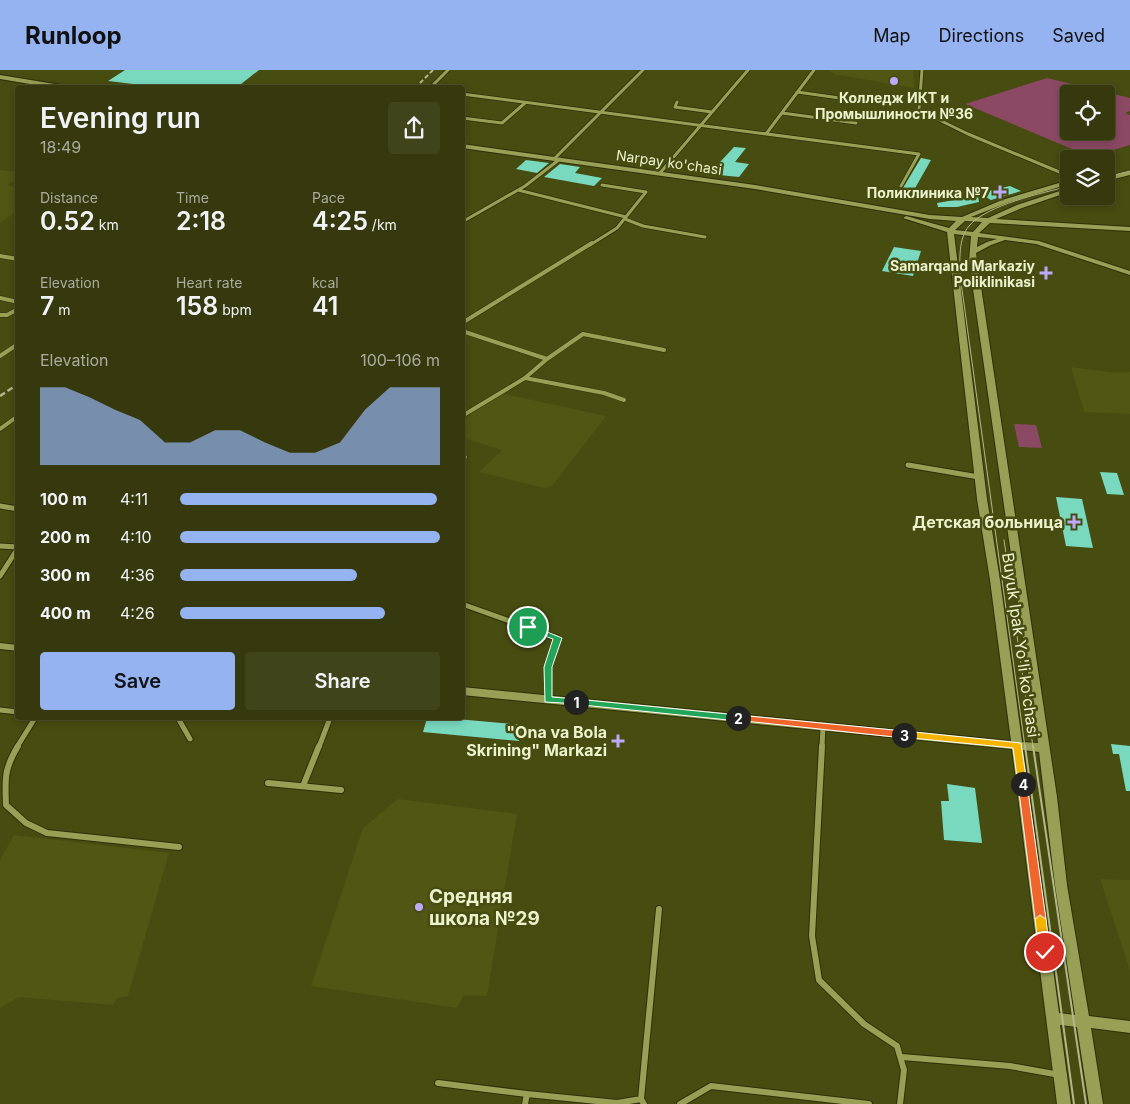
<!DOCTYPE html>
<meta charset="utf-8">
<style>
:root{--surface:#35390d;--page:#40441b;--text:#f1f3f6;--muted:#aaac9d;--line:#4f532e;--accent:#95b2f1}
body{margin:0;font-family:Inter,sans-serif;background:var(--page);color:var(--text);height:100vh;display:flex;flex-direction:column;font-size:19px;white-space:nowrap}
*{box-sizing:border-box;margin:0}
p{font-size:16px;color:var(--muted)}
.icon{flex:none;width:28px;height:28px;fill:none;stroke:currentColor;stroke-width:2;stroke-linecap:round;stroke-linejoin:round}
.map{position:relative;flex:1;overflow:hidden}
.drawer{position:absolute;left:15px;top:15px;width:450px;height:635px;display:flex;flex-direction:column;background:var(--surface);border-radius:5px;box-shadow:0 2px 8px #0003,0 0 0 1px var(--line)}
.drawer>*{flex:none}
.buttons{position:absolute;left:1060px;top:15px;display:grid;gap:10px}
.buttons a{display:grid;place-items:center;width:55px;height:55px;border-radius:5px;background:var(--surface);box-shadow:0 2px 8px #0003,0 0 0 1px var(--line);font-size:25px}
.pin{position:absolute;display:grid;place-items:center;width:42px;height:42px;color:#fff;margin:-21px;border:2px solid #fff;border-radius:50%;box-shadow:0 1px 5px #0007}
.km{position:absolute;width:25px;height:25px;margin:-12px;border-radius:50%;background:#222;color:#fff;font-size:14px;line-height:25px;text-align:center}
.round{display:grid;place-items:center;flex:none;width:52px;height:52px;border-radius:5px;background:var(--page)}
.summary{display:flex;align-items:center;justify-content:space-between;height:85px;padding:0 25px}
h1{font-size:28px;font-weight:600;line-height:38px}
.metrics{display:grid;grid-template-columns:repeat(3,1fr);gap:8px;height:85px;padding:5px 25px}
.metrics div{display:grid;align-content:center}
.metrics b{font-size:25px;font-weight:600}
.metrics small{font-size:14px;font-weight:400}
.metrics p{font-size:14px}
.chart{height:140px;padding:10px 25px}
.chart p{display:flex;justify-content:space-between}
.chart svg{width:100%;height:90px;margin-top:5px;fill:var(--accent);opacity:.7}
.primary-button{display:flex;gap:10px;margin-top:auto;padding:10px 25px}
.primary-button a{flex:1;height:58px;border-radius:5px;background:var(--accent);color:#111;font-size:20px;font-weight:600;line-height:58px;text-align:center}
.primary-button a+a{background:var(--page);color:var(--text)}
ul{padding:0 25px;list-style:none;font-size:16px}
li{display:grid;grid-template-columns:80px 60px 1fr;align-items:center;height:38px}
li i{height:12px;border-radius:6px;background:var(--accent)}
header{display:flex;align-items:center;gap:30px;box-sizing:border-box;height:70px;padding:0 25px;background:var(--accent);color:#111}
header strong{font-size:24px}
nav{display:flex;gap:28px;margin-inline-start:auto;font-size:18px}
.map>svg:first-child{display:block}
</style>
<header>
<strong>Runloop</strong>
<nav><a>Map</a><a>Directions</a><a>Saved</a></nav>
</header>
<div class="map">
<svg width="1130" height="1034" viewBox="0 0 1130 1034">
<rect width="100%" height="100%" fill="#474c11"/>
<!-- built -->
<path fill="#505613" d="M830,0H913L914,18L834,4Z
M0,100L18,102L17,109L7,115L17,117V141L0,153Z
M1071,297L1116,303L1130,302V344L1084,342Z
M500,323L606,346L553,415L545,418L479,402L502,380L463,368L462,350Z
M398,729L517,744L487,926L464,925L457,938L311,916L363,758Z
M14,765L169,783L128,926L117,928L113,935L19,927L0,938V790Z
M1100,809L1130,810V901Z"/>
<!-- green -->
<path fill="#8b4964" fill-rule="evenodd" d="M1047,8L1130,28V41L1125,43L1130,45V75L1113,80L1084,84L965,34ZM1069,24H1106V61H1069Z
M1014,354L1036,355L1042,378L1019,377Z"/>
<!-- building -->
<path fill="#78d9bf" d="M125,0H259L236,18H167L108,11Z
M734,77L746,78L735,92L749,94L739,107L709,104Z
M921,88L931,90L914,120L903,118Z
M526,90L549,93L537,103L516,99Z
M560,94L580,97L575,103L602,108L594,116L544,107Z
M1010,116L1021,121L991,130L979,123Z
M978,126L979,132L957,137H938L937,133Z
M894,177L921,181L913,206L882,201Z
M1100,402L1117,403L1124,425L1107,424Z
M1056,427L1082,429L1093,478L1066,476Z
M427,648H445L523,655L519,671L423,662Z
M1111,674L1130,676V721H1126L1119,684H1113Z
M947,714L975,718L982,773L944,770L941,731H949Z"/>
<g fill="none" stroke-linecap="round" stroke-linejoin="round">
<!-- street-far3 casing -->
<g stroke="#2d3108" stroke-width="4.5">
<path id="street-far3" d="M922,0L919,40L968,64L1069,106
M430,18L448,0
M797,22L868,32
M462,24L919,84L901,116
M677,32L675,37L712,42
M782,43L856,53
M462,48L502,53L525,33
M766,64L814,0
M555,88L643,0
M660,103L748,0
M518,120L626,147
M625,149L643,156L705,167
M462,152L525,116L560,89
M590,175L617,158L646,122L602,115"/>
</g>
<!-- street-far2 casing -->
<g stroke="#2d3108" stroke-width="5">
<path id="street-far2" d="M0,186L18,189
M0,228L18,232
M0,245H7L18,239
M462,253L592,173
M462,261L547,289
M0,286L18,274
M525,308L604,323L624,330
M462,346L525,308L547,289L583,264L664,280
M0,359L18,346
M462,384L465,387L462,390
M908,395L912,396"/>
</g>
<!-- street-far1 casing -->
<g stroke="#2d3108" stroke-width="7">
<path id="street-far1" d="M908,395L979,407
M0,436L18,439
M0,476L18,477
M0,506L18,478
M462,534L557,568L548,597V630
M0,640L18,642
M178,648L190,669
M17,677L35,648
M319,677L330,648
M822,677L823,657"/>
</g>
<!-- street casing -->
<g stroke="#2d3108" stroke-width="8">
<path id="street" d="M18,676C4,699 5,709 6,735L26,753L47,763L179,777
M822,676L812,866L819,910L864,954L897,976L904,1000L900,1034
M268,713L341,720
M303,716L319,676
M902,987L1010,996L1060,1005
M438,1013L527,1024
M525,1034L527,1024L617,1033L641,1029
M644,1034L641,1029L659,839
M680,1034L711,1016L869,1034"/>
</g>
<!-- secondary casing -->
<g stroke="#2d3108" stroke-width="2">
<path id="secondary" d="M0,5L67,16L69,18H54L0,9Z
M462,74L755,115L930,145L962,147L1002,130L1069,110V114L1007,133L971,147L988,148L1017,135L1069,118V122L1022,138L996,149L1130,157V161L990,153L979,163L1039,171L1130,201V205L1036,174L1005,170L991,175L976,183L1057,727L1067,815L1089,946L1130,951V963L1091,958L1103,1034H1089L1077,957L1060,955L1071,1034H1057L1012,679L462,625V617L1011,671L990,510L977,429L947,162L903,148L906,146L949,158L956,151L930,149L755,119L462,78ZM965,151L982,152L973,162L955,160ZM954,164L971,166L969,191L1038,673L1022,672L1000,510L987,429ZM978,167L997,169L987,172L977,177ZM1023,680L1039,682L1055,815L1075,945L1059,943Z
M1130,101V105L1106,111V107Z
M0,573L18,575V581L0,579Z"/>
</g>
<!-- street-far3 -->
<use href="#street-far3" stroke="#97a055" stroke-width="3"/>
<!-- street-far2 -->
<use href="#street-far2" stroke="#97a055" stroke-width="4"/>
<!-- street-far1 -->
<use href="#street-far1" stroke="#97a055" stroke-width="5"/>
<!-- street -->
<use href="#street" stroke="#97a055" stroke-width="6"/>
<!-- secondary -->
<use href="#secondary" fill="#97a055" fill-rule="evenodd"/>
<!-- tram-far1 -->
<path stroke="#b2b88a" stroke-width="1" d="M1106,107L1130,101
M1004,470L1009,505
M1015,552L1033,677
M1025,677L960,205C960,190 958,169 969,156C986,135 1043,123 1069,116"/>
<!-- tram -->
<path stroke="#b2b88a" stroke-width="2" d="M1025,676L1074,1034
M1033,676L1086,1034"/>
<!-- rail-far1 -->
<path stroke="#b2b88a" stroke-width="2" stroke-dasharray="4.5 2.5" stroke-linecap="butt" d="M415,18L433,0"/>
<!-- rail -->
<path stroke="#b2b88a" stroke-width="2.5" stroke-dasharray="6 3" stroke-linecap="butt" d="M0,326L18,314"/>
</g>
<!-- split-1 -->
<path fill="#22a559" stroke="#fff" d="M528,554L562,568L552,597V627L576,629L581,632L579,634L545,632L544,597L553,569L525,559L524,557Z"/>
<!-- split-2 -->
<path fill="#22a559" stroke="#fff" d="M576,629L738,645L742,648L738,651L573,634L572,632Z"/>
<!-- split-3 -->
<path fill="#f0652b" stroke="#fff" d="M738,645L904,661L908,665L904,668L735,650V646Z"/>
<!-- split-4 -->
<path fill="#f5b400" stroke="#fff" d="M904,661L1021,673L1027,714L1023,718L1018,714L1013,678L901,667L899,665Z"/>
<!-- split-5 -->
<path fill="#f0652b" stroke="#fff" d="M1023,711L1027,714L1046,849L1040,853L1035,849L1018,714Z"/>
<!-- split-6 -->
<path fill="#f5b400" stroke="#fff" d="M1040,845L1046,849L1050,882L1045,887L1039,882L1035,849Z"/>
<!-- markers -->
<g fill="#bcaaf6" stroke="#474c11" stroke-width="2">
<circle cx="894" cy="11" r="5"/>
<path d="M997.5 114.5h5v5h5v5h-5v5h-5v-5h-5v-5h5z"/>
<path d="M1043.5 195.5h5v5h5v5h-5v5h-5v-5h-5v-5h5z"/>
<path d="M1071.5 444.5h5v5h5v5h-5v5h-5v-5h-5v-5h5z"/>
<path d="M615.5 663.5h5v5h5v5h-5v5h-5v-5h-5v-5h5z"/>
<circle cx="419" cy="837" r="5"/>
</g>
<g text-anchor="middle" dominant-baseline="central" stroke-width="5" stroke-linejoin="round" paint-order="stroke">
<!-- far-poi labels -->
<g font-size="14" font-weight="bold" fill="#ecf2cc" stroke="#474c11" text-anchor="end">
<text x="894" y="27" text-anchor="middle">Колледж ИКТ и<tspan x="894" dy="16">Промышлиности №36</tspan></text>
<text x="989" y="122">Поликлиника №7</text>
<text x="1035" y="195">Samarqand Markaziy<tspan x="1035" dy="16">Poliklinikasi</tspan></text>
</g>
<!-- far-street labels -->
<g font-size="14" fill="#ecf2cc" stroke="#474c11">
<text transform="translate(669 92) rotate(8)">Narpay ko'chasi</text>
</g>
<!-- poi labels -->
<g font-size="16" font-weight="bold" fill="#ecf2cc" stroke="#474c11" text-anchor="end">
<text x="1063" y="452">Детская больница</text>
<text x="607" y="662">"Ona va Bola<tspan x="607" dy="18">Skrining" Markazi</tspan></text>
</g>
<!-- street labels -->
<g font-size="16" fill="#ecf2cc" stroke="#474c11">
<text transform="translate(1021 575) rotate(82)">Buyuk Ipak Yo'li ko'chasi</text>
</g>
<!-- near-poi labels -->
<g font-size="19" font-weight="bold" fill="#ecf2cc" stroke="#474c11" text-anchor="start">
<text x="429" y="826">Средняя<tspan x="429" dy="22">школа №29</tspan></text>
</g>
</g>
</svg>
<div class="buttons">
<a><svg class="icon" aria-label="locate" viewBox="0 0 24 24"><circle cx="12" cy="12" r="6"/><path d="M12 2v4M12 18v4M2 12h4M18 12h4"/></svg></a>
<a><svg class="icon" aria-label="layers" viewBox="0 0 24 24"><path d="M12 4l9 5-9 5-9-5zM3 14l9 5 9-5"/></svg></a>
</div>
<div class="pin" style="left:528px;top:557px;background:#1e9e55"><svg class="icon" aria-label="arrive" viewBox="0 0 24 24"><path d="M6 21V4h12l-3 4 3 4H6"/></svg></div>
<div class="pin" style="left:1045px;top:882px;background:#d93025"><svg class="icon" aria-label="check" viewBox="0 0 24 24"><path d="M5 12l5 5 9-10"/></svg></div>
<b class="km" style="left:576px;top:632px">1</b>
<b class="km" style="left:738px;top:648px">2</b>
<b class="km" style="left:904px;top:665px">3</b>
<b class="km" style="left:1023px;top:714px">4</b>
<section class="drawer">
<div class="summary"><div><h1>Evening run</h1><p>18:49</p></div><a class="round"><svg class="icon" aria-label="share" viewBox="0 0 24 24"><path d="M12 15V3M7 8l5-5 5 5M5 13v7h14v-7"/></svg></a></div>
<div class="metrics">
<div><p>Distance</p><b>0.52<small> km</small></b></div>
<div><p>Time</p><b>2:18</b></div>
<div><p>Pace</p><b>4:25<small> /km</small></b></div>
</div>
<div class="metrics">
<div><p>Elevation</p><b>7<small> m</small></b></div>
<div><p>Heart rate</p><b>158<small> bpm</small></b></div>
<div><p>kcal</p><b>41</b></div>
</div>
<div class="chart"><p><span>Elevation</span>100–106 m</p>
<svg viewBox="0 0 160 44" preserveAspectRatio="none"><path d="M0 44V6L10 6L20 11L30 17L40 22L50 33L60 33L70 27L80 27L90 33L100 38L110 38L120 33L130 17L140 6L150 6L160 6V44z"/></svg>
</div>
<ul>
<li><b>100 m</b>4:11<i style="width:99%"></i></li>
<li><b>200 m</b>4:10<i style="width:100%"></i></li>
<li><b>300 m</b>4:36<i style="width:68%"></i></li>
<li><b>400 m</b>4:26<i style="width:79%"></i></li>
</ul>
<div class="primary-button"><a>Save</a><a>Share</a></div>
</section>
</div>
